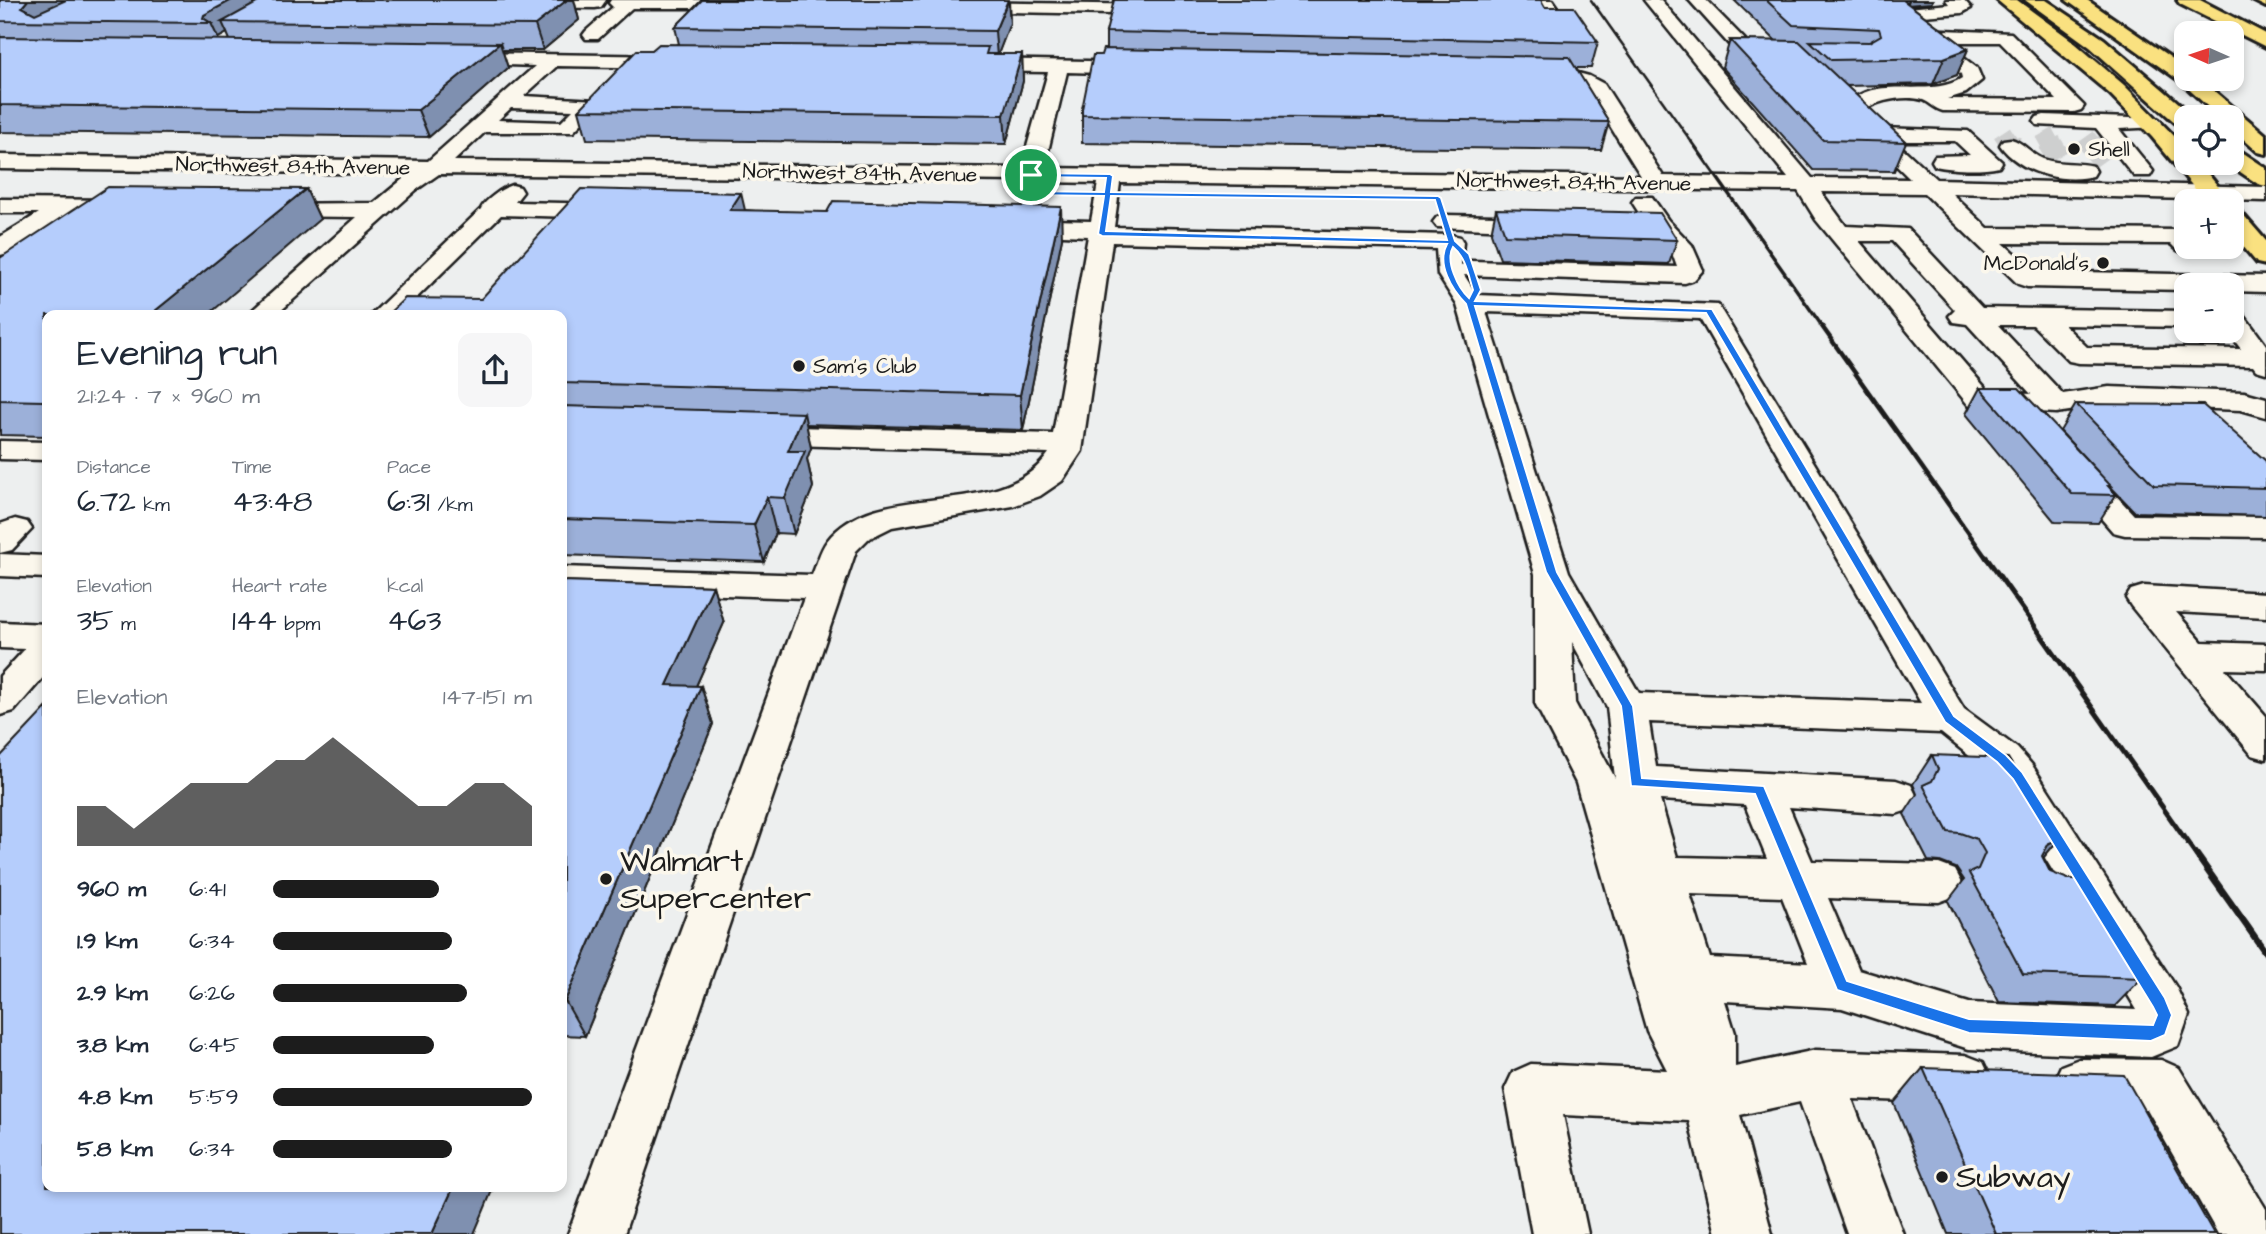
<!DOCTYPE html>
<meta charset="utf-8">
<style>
:root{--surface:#fff;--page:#f6f6f7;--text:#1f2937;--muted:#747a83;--accent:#1c1c1c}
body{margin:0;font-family:"Architects Daughter",sans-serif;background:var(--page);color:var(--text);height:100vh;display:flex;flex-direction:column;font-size:26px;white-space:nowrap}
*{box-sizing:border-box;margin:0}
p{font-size:23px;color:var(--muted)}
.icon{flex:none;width:38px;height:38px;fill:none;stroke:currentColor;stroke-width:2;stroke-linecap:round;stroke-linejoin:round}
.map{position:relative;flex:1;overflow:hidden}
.drawer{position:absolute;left:42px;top:310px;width:525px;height:882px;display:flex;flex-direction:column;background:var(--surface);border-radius:14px;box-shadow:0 4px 10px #0003}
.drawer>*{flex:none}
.needle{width:46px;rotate:273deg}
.tools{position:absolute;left:2174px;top:21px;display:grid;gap:14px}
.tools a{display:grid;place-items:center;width:70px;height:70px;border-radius:14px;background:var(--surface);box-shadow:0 4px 10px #0003;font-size:35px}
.pin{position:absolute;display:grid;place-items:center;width:60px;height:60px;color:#fff;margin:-30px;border:4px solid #fff;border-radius:50%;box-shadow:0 2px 7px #0007}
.round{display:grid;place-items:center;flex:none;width:74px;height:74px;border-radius:14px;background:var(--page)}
.overview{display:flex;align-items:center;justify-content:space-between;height:119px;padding:0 35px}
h1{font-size:38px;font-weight:600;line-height:52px}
.stats{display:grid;grid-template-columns:repeat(3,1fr);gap:10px;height:119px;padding:7px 35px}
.stats div{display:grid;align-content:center}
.stats b{font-size:30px;font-weight:600}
.stats small{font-size:19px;font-weight:400}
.stats p{font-size:19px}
.chart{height:196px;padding:14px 35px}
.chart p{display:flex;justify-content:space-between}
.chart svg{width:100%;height:126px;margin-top:7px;fill:var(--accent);opacity:.7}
ul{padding:0 35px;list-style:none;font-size:23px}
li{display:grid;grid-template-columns:112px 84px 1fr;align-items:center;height:52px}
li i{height:18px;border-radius:9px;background:var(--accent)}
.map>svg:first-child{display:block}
</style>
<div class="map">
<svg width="2266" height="1234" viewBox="0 0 2266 1234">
<rect width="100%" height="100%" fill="#edefef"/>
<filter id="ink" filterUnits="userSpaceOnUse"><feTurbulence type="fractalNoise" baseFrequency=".0143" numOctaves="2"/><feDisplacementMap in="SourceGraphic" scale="14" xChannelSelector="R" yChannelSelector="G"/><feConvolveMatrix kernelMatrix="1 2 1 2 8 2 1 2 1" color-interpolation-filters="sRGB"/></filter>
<g filter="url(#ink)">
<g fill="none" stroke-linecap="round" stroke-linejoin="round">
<!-- minor-tunnel-far1 -->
<path stroke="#cecfcf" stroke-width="19" stroke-dasharray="19 10" stroke-linecap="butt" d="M2002,132L2010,144
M2044,133L2050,144
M2086,137L2091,144"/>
<!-- minor-tunnel -->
<path stroke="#cecfcf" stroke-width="24" stroke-dasharray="24 12" stroke-linecap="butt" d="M2009,142L2011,145
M2049,142L2058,157
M2090,142L2104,161"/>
<!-- minor casing -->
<g stroke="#1c1c1c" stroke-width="5">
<path id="minor" d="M516,0H606L601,7L595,8L523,7L517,6Z
M611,0H741L743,3L731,18L725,19L716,14L721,8H632L598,39H586L583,35L586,31L613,7L609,3Z
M1537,0H1553L1564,16L1561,20H1515L1506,15L1515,10L1543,11Z
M1644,0H1661L1812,178L1910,179L1849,119L1845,107C1871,72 1929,100 1962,78L1961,74L1916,38L1913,34L1922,29L2011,33L2084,106L2081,110L2074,112L1943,111C1935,109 1929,102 1923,100C1906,95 1879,100 1865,109L1866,113L1881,128L1968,131L2002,162L1999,167C1981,171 1953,170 1935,166L1932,161L1935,156L1970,155L1955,141H1895L1936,179L2266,187V201L1951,193L1988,228L2178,230L2186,232V247H2198L2195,251C2184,254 2179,253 2171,244L2003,243L2034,271L2266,276V292L2231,291V285H2186V290L2027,287L2018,284L1924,193L1821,192L1846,226L1908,229L1982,308L2186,311V327L2064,325L2087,347L2241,349L2227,331H2231L2233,312L2243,314L2266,345V373L2256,370L2253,366L2079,363L2069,361L2033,325H1998L2063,394L2109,387L2244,392L2266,398V417L2241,410L2109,405L2056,413L2039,412L2048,424L2044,430C2024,435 2017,425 2005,411L1970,407L1816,220L1798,191L1120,183L1114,227L1451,235L1460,237L1463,242L1461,265L1471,261L1677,267L1672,253L1650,230L1632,202L1636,197H1652L1668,220L1692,245L1703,270L1694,280L1685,283L1464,275L1477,295L1718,305L1964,709L2017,748L2032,765L2176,987L2189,1015L2178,1046L2151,1057L1969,1049L1842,1008L1725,1001L1735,1033V1067L1816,1050L1965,1055L1983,1062L1991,1079L1983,1096L1965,1103L1852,1099L1903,1234H1847L1800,1102L1740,1115L1772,1234H1716L1689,1121L1563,1115L1588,1234H1532L1505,1089L1513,1072L1531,1064L1667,1070L1647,1031L1576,783L1535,703V574L1457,305L1438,275L1436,249L1112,242L1082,451L1062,481L1040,496L1013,506L892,527L868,539L856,551L624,1234H568L804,598L562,589V567L812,575C817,564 820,550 827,541C878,475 1000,524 1049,453L759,444L748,442L744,435L748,428L759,426L1053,434L1088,236L1013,233L1004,231L1001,226L1004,221L1013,219L1091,221L1098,183L1040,182L1034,198H1018L1014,193L1018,181L439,174L416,190L276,315H247L357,217L266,216L258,214L254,209L258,204L374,203L409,174L0,169V155L428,161L535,66L449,63L447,59L456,53L678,56L687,62L678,68L557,66L524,96L597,100L600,104L597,108L573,132H485L454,161L1021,168L1048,72L974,71L965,65L974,59L1140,62L1149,68L1140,74L1067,72L1044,168L1641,176L1589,92L1571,82L1527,78L1524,74L1534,68L1567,70L1589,76L1604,84L1663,176L1788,178ZM1943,42H2000L2057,100L1947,99L1966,93L1982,80L1977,68ZM511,108L573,110L561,122L498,120ZM1859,241H1892L1955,310L1949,316L1953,322L1967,324L2031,394L1989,392ZM1486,312L1700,319L1921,703L1639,693L1569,572ZM1572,642L1607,707L1615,778L1575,703ZM1649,722L1941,733L1987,770L2002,787L2137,1010L1969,1003L1859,970L1828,898L1939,902L1955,896L1962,883L1955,870L1939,864L1812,861L1789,807L1896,814L1911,809L1917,797L1911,785L1896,780L1656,767ZM1660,800L1745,805L1767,859L1677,857ZM1690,894L1782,897L1808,963L1710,958Z
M1689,0H1706L1757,52L1759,56L1757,60H1743Z
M1946,0H1964L1971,8L1962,13L1922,16L1919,24L1913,25L1904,20L1908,8L1949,4Z
M959,2L1163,5L1172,10L1163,15L953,11L950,7Z
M2044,115L2159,119L2162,123L2159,127L2119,129L2153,171L2150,176H2134L2096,128L2037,125L2034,121L2037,117Z
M2011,139C2023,142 2031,154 2043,159C2060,165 2077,162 2093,166L2096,171L2093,176C2062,184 2019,172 2000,145L2003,140Z
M512,185L520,187L523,192L515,202L612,204L620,206L624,211L620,216L612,218L501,215L399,315H371L481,209C484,201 502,188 512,185Z
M0,199L127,200L135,202L139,207L135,212L127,214H71L9,253L0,255V237L39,213H0Z
M1445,215L1542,217L1550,219L1554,224L1550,229L1542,231L1437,227L1433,222L1437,217Z
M0,441L47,442V460L0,459Z
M2075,460L2086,463L2134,515L2266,517V537L2125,535L2113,532L2059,470L2064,463Z
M15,519L27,522L32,529L12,550L0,553V524Z
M0,554L47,556V578L0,576Z
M2144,586L2266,593V617L2176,612L2202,642L2266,644V670L2225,669L2266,716V759L2252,755L2131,606L2126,598L2131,590Z
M0,622L47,624V673L14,711L0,715V676L25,649L0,648Z
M2079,1059L2161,1060L2179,1068L2266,1209V1234H2218L2147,1109L2079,1107L2061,1100L2053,1083L2061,1066Z"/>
</g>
<!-- major casing -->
<g stroke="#1c1c1c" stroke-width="6">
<path id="major" d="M1997,0H2017L2070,39L2124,85L2186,148V163H2199L2230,201H2205L2152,137L2110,94Z
M2066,0H2087L2186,68V79H2200L2266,135V154L2258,152L2231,128V117H2219L2180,81Z
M2231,209L2240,211L2266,241V265L2257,263L2231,232Z"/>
</g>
<!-- highway casing -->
<g stroke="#1c1c1c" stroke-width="6">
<path id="highway" d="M2025,0H2046L2104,39L2195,117H2186V126L2178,125L2090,47Z
M2177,0H2200L2266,34V47L2180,4Z
M2252,0H2266V7Z
M2231,148L2239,150L2266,168V186L2258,184L2227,163H2231Z"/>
</g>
<!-- minor -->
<use href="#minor" fill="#fbf7ec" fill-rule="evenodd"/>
<!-- major -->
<use href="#major" fill="#fae180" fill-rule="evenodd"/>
<!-- highway -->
<use href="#highway" fill="#fae180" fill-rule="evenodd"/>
<!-- rail-far4 -->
<path stroke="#1c1c1c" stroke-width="2.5" d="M1591,0L1693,144"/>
<!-- rail-far3 -->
<path stroke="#1c1c1c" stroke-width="3.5" d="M1692,142L1822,326"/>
<!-- rail-far2 -->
<path stroke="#1c1c1c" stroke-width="4.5" d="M1821,325L1987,559"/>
<!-- rail-far1 -->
<path stroke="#1c1c1c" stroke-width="5" d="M1986,557L2197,856"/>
<!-- rail -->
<path stroke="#1c1c1c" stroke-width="7" d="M2196,854L2266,953"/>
</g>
<!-- wall -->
<path fill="#9cb0d9" stroke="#1c1c1c" stroke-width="2" fill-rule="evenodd" d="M0,0L254,4L262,0H574L579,20L543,50H502L508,68L429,137L0,132ZM227,33L230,40H218V38Z
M702,0H1009L1010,23L998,54H1022L1023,81L1006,144L587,139L579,110L652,50L679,44L675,27Z
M1734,0H1933L1931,3L1910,5L1968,49L1957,75L1933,84L1846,86L1906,142L1894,171L1813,170L1722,67L1730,40L1776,41Z
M1545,7L1598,42L1591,68H1575L1609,122L1601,150L1082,143V109L1101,55L1106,49V32Z
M306,189L320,219L47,315V436L0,435V258Z
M1496,209L1677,240L1669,264L1500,259L1491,233Z
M745,210L1062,238L1023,430L806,424L811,448L807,459L813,487L794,534L776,533L764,562L562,555V315L481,299Z
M1980,388L2098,472L2060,431L2076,404L2266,461V516L2135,512L2111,487L2110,489L2116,495L2098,523L2055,522L1966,414Z
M562,581L713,586L724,623L696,686H701L713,724L585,1036L562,1035Z
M1932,755L2043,858L2050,872L2142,978L2115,1006L1999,1002L1948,901L1964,880L1956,868L1940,862L1928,861L1904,814L1917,794L1913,784Z
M1923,1068L2214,1234H1948L1894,1103Z"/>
<!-- shaded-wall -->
<path fill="#7f90b0" stroke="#1c1c1c" stroke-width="2" d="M28,0H73L47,21L22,7Z
M228,0H260L254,3L259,15L222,22L227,33L218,38L211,23L203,18L204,15Z
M567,0H574L579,20L543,50L535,25Z
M1008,0L1010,23L997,57L995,31Z
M1909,0H1933L1931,3L1908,5L1904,12Z
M500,43L508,68L429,137L418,110Z
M1968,49L1957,75L1933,84L1944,58Z
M1022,54L1023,81L1006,144L1004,115Z
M306,189L320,219L208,315H150Z
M741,193L748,223L730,210Z
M1061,207L1062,238L1023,430L1020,395Z
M47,397V408L43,401Z
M804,413L811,448L807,459L813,487L794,534L785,498L788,451Z
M767,497L776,533L764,562L754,525Z
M713,586L724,623L680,722L667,685Z
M701,686L713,724L585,1036L565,1001Z
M2058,840L2035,868L2049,843Z
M454,1186H494L474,1234H432Z"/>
<!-- building -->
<path fill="#b5cdfc" stroke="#1c1c1c" stroke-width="2" d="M0,0H28L22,7L35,14L66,0H232L204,15L203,18L211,23L0,21Z
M262,0H567L535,25L222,22Z
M702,0H1008L995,31L675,27Z
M1114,0H1541L1545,7H1574L1598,42L1106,32Z
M1766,0H1903L1968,49L1944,58L1831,60L1810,41L1869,42L1881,35L1879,29L1793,25Z
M0,37L500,43L418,110L0,105Z
M1730,40L1799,41L1906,142L1823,140Z
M659,44L988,47L986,54H1022L1004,115L579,110L637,50H652Z
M1103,49L1569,57L1609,122L1082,115V109L1093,55H1101Z
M108,187L306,189L150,315H47V397L43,401L0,400V258Z
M581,189L741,193L730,210L827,212L833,201L1061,207L1020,395L562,383V315H387L405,298L481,299Z
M1496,209L1660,213L1677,240L1505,235Z
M1980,388H2019L2111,486H2108L2116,495L2072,494Z
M2076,404L2203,405L2266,461V488L2154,485Z
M562,406L804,413L788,451H805L785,498L767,497L754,525L562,519Z
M562,581L713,586L667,685L701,686L565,1001L562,1000Z
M47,707V1186H454L432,1234H0V757Z
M1932,755L2008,758L2058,840L2049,843L2042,856L2050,872L2068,879H2082L2142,978L2023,974L1969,873L1978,869L1985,853L1977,839L1960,833L1948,832L1923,785L1932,781L1938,769Z
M1923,1068L2124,1075L2214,1234H1996Z"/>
</g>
<!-- route -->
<path fill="#1a73e8" stroke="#fff" stroke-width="2" fill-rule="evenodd" d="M1031,173L1110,174L1113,176L1111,192L1438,196L1441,198L1455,241L1469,254L1481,290L1475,301L1712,309L1954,716L2006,755L2022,772L2165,998L2172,1015L2165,1035L2151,1041L1969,1033L1837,990L1755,794L1631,786L1621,706L1546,572L1466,304C1452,290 1436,264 1447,244L1102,236L1098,234L1104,196L1024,195L1028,175ZM1034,177L1106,178L1104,192L1030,191ZM1111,196L1435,200L1447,240L1106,231ZM1453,247C1466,258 1468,274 1473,290L1469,298C1458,288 1445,261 1453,247ZM1475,306L1706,313L1945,722L1997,762L2013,779L2153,1007L2157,1015L2153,1025L1969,1019L1847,981L1764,786L1642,778L1633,706L1557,572Z"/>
<!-- markers -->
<g fill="#1c1c1c" stroke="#fbf7ec" stroke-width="2.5">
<circle cx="2074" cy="149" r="7"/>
<circle cx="2103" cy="263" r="7"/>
<circle cx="799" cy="366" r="7"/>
<circle cx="606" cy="879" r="7"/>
<circle cx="1942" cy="1177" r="7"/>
</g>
<g text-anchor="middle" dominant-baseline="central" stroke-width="7" stroke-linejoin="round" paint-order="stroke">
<!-- far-poi labels -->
<g font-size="21" fill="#1c1c1c" stroke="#fbf7ec" text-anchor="start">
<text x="2088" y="149">Shell</text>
<text x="2089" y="263" text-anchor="end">McDonald's</text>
<text x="813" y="366">Sam's Club</text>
</g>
<!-- far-street labels -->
<g font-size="21" fill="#1c1c1c" stroke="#fbf7ec">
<text transform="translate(293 166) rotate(1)">Northwest 84th Avenue</text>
<text transform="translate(860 173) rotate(1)">Northwest 84th Avenue</text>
<text transform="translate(1574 182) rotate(1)">Northwest 84th Avenue</text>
</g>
<!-- near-poi labels -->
<g font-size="32" fill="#1c1c1c" stroke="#fbf7ec" text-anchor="start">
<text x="620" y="861">Walmart<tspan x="620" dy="37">Supercenter</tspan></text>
<text x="1956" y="1177">Subway</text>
</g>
</g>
</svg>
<div class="tools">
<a><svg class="needle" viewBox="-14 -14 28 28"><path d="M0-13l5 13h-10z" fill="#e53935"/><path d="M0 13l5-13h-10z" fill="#747a83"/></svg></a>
<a><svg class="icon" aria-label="locate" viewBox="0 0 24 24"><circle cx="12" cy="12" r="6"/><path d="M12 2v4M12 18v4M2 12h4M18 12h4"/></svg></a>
<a>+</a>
<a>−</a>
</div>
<div class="pin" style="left:1031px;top:175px;background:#1e9e55"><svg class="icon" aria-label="arrive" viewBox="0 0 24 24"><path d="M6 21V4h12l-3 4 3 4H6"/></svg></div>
<section class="drawer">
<div class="overview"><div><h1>Evening run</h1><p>21:24 · 7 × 960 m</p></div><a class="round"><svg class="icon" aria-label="share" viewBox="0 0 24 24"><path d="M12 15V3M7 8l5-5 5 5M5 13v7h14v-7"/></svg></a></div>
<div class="stats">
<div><p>Distance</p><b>6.72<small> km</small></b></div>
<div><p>Time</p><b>43:48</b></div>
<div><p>Pace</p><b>6:31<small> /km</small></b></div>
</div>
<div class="stats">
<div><p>Elevation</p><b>35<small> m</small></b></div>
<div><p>Heart rate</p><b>144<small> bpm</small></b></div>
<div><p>kcal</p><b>463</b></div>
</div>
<div class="chart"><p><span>Elevation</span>147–151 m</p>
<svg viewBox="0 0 160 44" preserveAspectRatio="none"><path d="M0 44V30L10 30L20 38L30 30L40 22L50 22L60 22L70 14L80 14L90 6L100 14L110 22L120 30L130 30L140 22L150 22L160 30V44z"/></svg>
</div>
<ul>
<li><b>960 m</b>6:41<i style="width:64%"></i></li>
<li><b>1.9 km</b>6:34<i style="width:69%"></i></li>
<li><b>2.9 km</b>6:26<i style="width:75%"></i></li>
<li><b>3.8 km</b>6:45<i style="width:62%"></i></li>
<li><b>4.8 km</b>5:59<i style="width:100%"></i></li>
<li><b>5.8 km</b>6:34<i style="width:69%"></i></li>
</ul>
</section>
</div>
